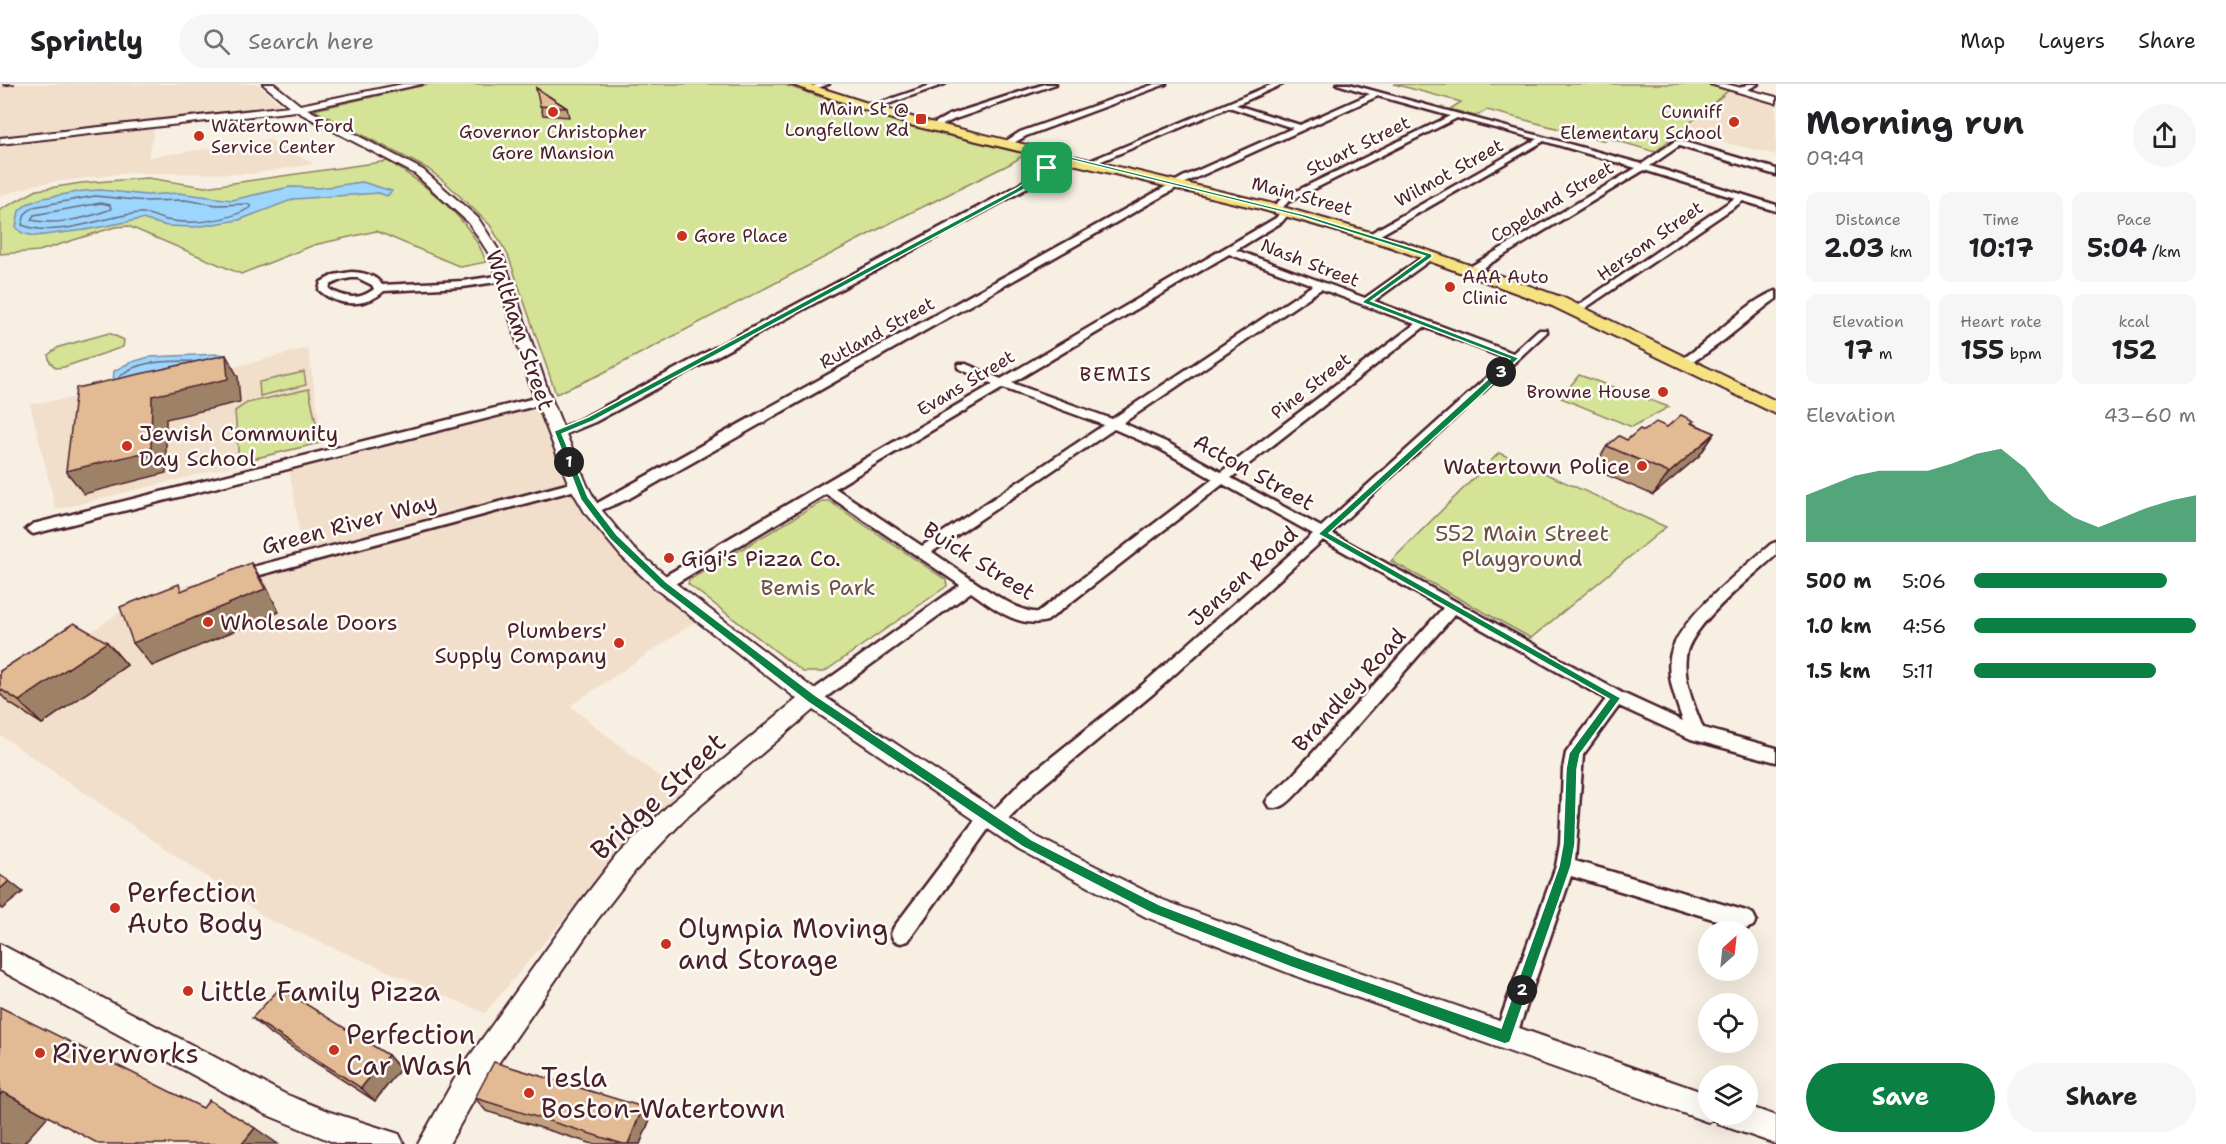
<!DOCTYPE html>
<meta charset="utf-8">
<style>
:root{--surface:#fff;--page:#f6f6f6;--text:#202124;--muted:#757577;--line:#e0e0e0;--accent:#0b8043}
body{margin:0;font-family:"Shantell Sans",sans-serif;background:var(--page);color:var(--text);height:100vh;display:flex;flex-direction:column;font-size:22px;white-space:nowrap}
*{box-sizing:border-box;margin:0}
p{font-size:20px;color:var(--muted)}
.icon{flex:none;width:33px;height:33px;fill:none;stroke:currentColor;stroke-width:2;stroke-linecap:round;stroke-linejoin:round}
.map{position:relative;flex:1;overflow:hidden}
.side{display:flex;flex-direction:column;background:var(--surface);width:450px}
.side>*{flex:none}
.needle{width:39px;rotate:27deg}
.tools{position:absolute;left:1698px;top:837px;display:grid;gap:12px}
.tools a{display:grid;place-items:center;width:60px;height:60px;border-radius:50%;background:var(--surface);box-shadow:0 6px 24px #0002;font-size:30px}
.pin{position:absolute;display:grid;place-items:center;width:51px;height:51px;color:#fff;margin:-26px;border-radius:12px;box-shadow:0 3px 9px #0006}
.km{position:absolute;width:30px;height:30px;margin:-15px;border-radius:50%;background:#222;color:#fff;font-size:16px;line-height:30px;text-align:center}
.round{display:grid;place-items:center;flex:none;width:63px;height:63px;border-radius:32px;background:var(--page)}
.headline{display:flex;align-items:center;justify-content:space-between;height:102px;padding:0 30px}
h1{font-size:33px;font-weight:700;line-height:45px}
.figures{display:grid;grid-template-columns:repeat(3,1fr);gap:9px;height:102px;padding:6px 30px}
.figures div{display:grid;align-content:center;border-radius:12px;background:var(--page);text-align:center}
.figures b{font-size:26px;font-weight:700}
.figures small{font-size:16px;font-weight:400}
.figures p{font-size:16px}
.chart{height:168px;padding:12px 30px}
.chart p{display:flex;justify-content:space-between}
.chart svg{width:100%;height:108px;margin-top:6px;fill:var(--accent);opacity:.7}
.primary-button{display:flex;gap:12px;margin-top:auto;padding:12px 30px}
.primary-button a{flex:1;height:69px;border-radius:36px;background:var(--accent);color:#fff;font-size:24px;font-weight:700;line-height:69px;text-align:center}
.primary-button a+a{background:var(--page);color:var(--text)}
ul{padding:0 30px;list-style:none;font-size:20px}
li{display:grid;grid-template-columns:96px 72px 1fr;align-items:center;height:45px}
li i{height:15px;border-radius:8px;background:var(--accent)}
header{display:flex;align-items:center;gap:36px;box-sizing:border-box;height:84px;padding:0 30px;background:var(--surface);border-bottom:2px solid var(--line)}
header strong{font-size:28px}
nav{display:flex;gap:33px;margin-inline-start:auto;font-size:21px}
.search{width:420px;height:54px;background:var(--page);display:flex;align-items:center;gap:15px;box-sizing:border-box;padding:0 21px;border-radius:33px;color:var(--muted);font-size:22px}
main{display:flex;flex:1;min-height:0}
.map>svg:first-child{display:block}
</style>
<header>
<strong>Sprintly</strong>
<div class="search"><svg class="icon" aria-label="search" viewBox="0 0 24 24"><circle cx="10" cy="10" r="6"/><path d="M15 15l6 6"/></svg>Search here</div>
<nav><a>Map</a><a>Layers</a><a>Share</a></nav>
</header>
<main>
<div class="map">
<svg width="1776" height="1060" viewBox="0 0 1776 1060">
<rect width="100%" height="100%" fill="#f8efe3"/>
<filter id="ink" filterUnits="userSpaceOnUse"><feTurbulence type="fractalNoise" baseFrequency=".0167" numOctaves="2"/><feDisplacementMap in="SourceGraphic" scale="12" xChannelSelector="R" yChannelSelector="G"/><feConvolveMatrix kernelMatrix="1 2 1 2 8 2 1 2 1" color-interpolation-filters="sRGB"/></filter>
<g filter="url(#ink)">
<!-- built -->
<path fill="#f1dfcb" d="M0,0H259L281,21L273,24L0,56Z
M1729,6L1776,20V71L1681,48Z
M155,43L148,73L270,56L314,80L252,90L129,89L38,100L0,112V61Z
M308,264L323,359L56,426L30,320L164,301Z
M539,321L574,414L624,475L695,538L570,622L681,710L638,747L485,929L271,837L0,651V612L138,515L303,469L289,383Z"/>
<!-- green -->
<path fill="#d4e396" stroke="#8f8160" stroke-width="1.5" d="M429,0H781L901,39L1027,69L1010,80L898,135L599,291L556,310L508,171L490,141L446,99L428,85L314,26Z
M1394,0H1705L1729,6L1655,68L1608,54L1605,57L1487,26L1475,32L1450,25L1461,18Z
M388,77C425,100 472,135 486,178L461,183L376,147L314,161L241,190L128,142L115,143L39,167L0,170V126L37,106L81,99L148,94L205,103Z
M109,249L124,256L123,263L64,283L56,284L50,278L48,271L59,263Z
M304,288L306,301L260,312L259,298Z
M1579,291L1669,323L1632,343L1561,314Z
M309,305L320,359L239,378L235,327L247,319Z
M1499,369L1666,443L1531,554L1391,477Z
M823,417H829L946,496L947,502L824,588H803L688,500L689,496Z"/>
<!-- water -->
<path fill="#9cd6fc" stroke="#7b8da8" stroke-width="1.5" d="M362,98L392,107L387,112L379,109L294,115L239,136L195,143L167,142L142,135L85,146L35,152L22,149L16,143L19,127L27,120L43,114L84,107L101,106L146,111L179,109L232,116L290,103L320,104Z
M219,270L225,271L228,278L113,298L114,287L129,279L149,273Z"/>
<g fill="none" stroke-linecap="round" stroke-linejoin="round">
<!-- shore -->
<path stroke="#6b687f" stroke-width="1.5" d="M95,112L146,117L185,116L217,121L248,120L251,123C230,137 191,141 166,136C157,134 149,128 140,129C102,132 59,155 22,141L25,130L33,123Z
M101,119L110,121L111,125C88,134 55,142 31,136L34,131Z
M119,293C139,275 167,278 192,277"/>
<!-- minor casing -->
<g stroke="#4a1f2b" stroke-width="5">
<path id="minor" d="M818,0H829L809,7L805,5Z
M934,0H945L871,26L864,24Z
M1045,0H1056L955,35L936,44L929,42L949,31Z
M1155,0H1166L1026,52L1010,61L1003,59L1020,48Z
M1273,0H1283L1236,21L1300,41L1370,10L1337,0H1349L1642,80L1675,57H1681L1776,85V91L1679,62L1650,82L1776,121V127L1743,117L1578,229L1573,226L1574,224L1735,114L1644,86L1476,188H1468V184L1636,84L1544,57L1375,154H1369V150L1537,55L1457,34L1288,118L1279,127H1273V123L1282,114L1450,32L1378,12L1189,97L628,415L592,430L585,426L1183,93L1293,44L1229,23L1092,81L1085,79Z
M1748,0H1758L1743,8L1736,6Z
M1060,70L1067,72L1022,107L595,338L561,352H553L551,349L587,332L1016,103Z
M1283,125L1291,127L1282,138L1236,166L1365,214L1427,170H1433V174L1374,217L1513,269L1538,246H1546L1547,248L1331,449L1622,609L1683,637C1676,617 1665,590 1671,569C1681,532 1742,486 1771,460L1776,458V471C1753,492 1689,542 1686,573C1683,597 1694,622 1703,644L1776,664V678L1691,655L1619,622L1583,671L1575,777L1746,827L1753,830L1756,836L1753,842L1746,845L1571,792L1516,953L1512,960L1505,964L1498,960L1494,953L1556,782L1560,760L1563,685L1566,669L1606,615L1455,530L1303,703C1294,712 1283,728 1269,723L1266,718L1269,713L1291,693L1443,524L1323,456L1154,609L1036,707L1000,744L994,746L989,744L908,857L901,859L894,857L891,850L894,843L981,728L987,725L993,727L1023,696L1142,601L1313,450L1223,400L1047,537C1018,545 994,524 971,508L818,619L812,621L806,619L804,615L806,611L960,501L826,410L668,504H658L656,500L658,496L993,300L958,284V280H966L1001,295L1276,134ZM1229,170L1313,201L1112,335L1012,299ZM1321,205L1415,240L1221,388L1168,359L1123,339ZM1424,243L1507,275L1321,443L1231,394ZM1003,304L1104,341L922,462L835,404ZM1114,345L1160,365L1213,395L1038,528C1018,532 952,481 932,468Z
M351,188C362,188 376,191 382,201L463,197L503,191L508,194L503,197L463,203L384,207C366,224 337,223 319,206L321,198L334,191ZM351,194H358L372,201L374,205C359,217 344,214 329,205L330,201L341,196Z
M1776,207V215C1757,227 1696,285 1679,281V277C1708,260 1748,216 1776,207Z
M543,312L549,316L547,319L33,450L26,445L33,440Z
M578,397L585,401L583,404L238,497L231,492L238,487Z"/>
</g>
<!-- tertiary casing -->
<g stroke="#4a1f2b" stroke-width="4">
<path id="tertiary" d="M263,0H274L300,21L403,0H422L307,25L423,86L478,134L503,173L547,304L587,401L599,423L633,464L670,495L819,609L1035,752L1163,816L1291,864L1708,1010V1030H1748V1022L1776,1032V1060L1718,1040L1716,1035L1708,1038L1291,890L1146,833L1019,766L813,626L687,733L635,787L597,836L479,1007L449,1060H418L459,987L579,820L617,771L671,719L797,615L656,505L621,472L586,430L569,401L531,304L491,173L469,139L415,90L296,27L0,60V54L289,22Z
M1710,0H1726L1776,13V19Z
M0,860L285,1010L330,1028L399,1050L404,1060H338L265,1030L0,886Z"/>
</g>
<!-- primary casing -->
<g stroke="#4a1f2b" stroke-width="4">
<path id="primary" d="M790,0H808L918,35L1269,119L1398,156L1564,214L1776,317V330L1552,222L1388,162L1260,125L910,41Z"/>
</g>
<!-- minor -->
<use href="#minor" fill="#fdfcf7" fill-rule="evenodd"/>
<!-- tertiary -->
<use href="#tertiary" fill="#fdfcf7" fill-rule="evenodd"/>
<!-- primary -->
<use href="#primary" fill="#f5e382" fill-rule="evenodd"/>
</g>
<!-- wall -->
<path fill="#c2a07e" stroke="#4a1f2b" stroke-width="1.5" d="M536,4L567,24L569,33L543,31Z
M1692,339L1715,349L1699,372L1653,411L1593,385L1607,362L1627,356L1644,347Z
M107,558L127,581L42,640L9,619L0,610V587Z
M252,934L388,971L400,985L375,1017L268,948Z
M475,1014L650,1035L640,1060H593L486,1027Z"/>
<!-- shaded-wall -->
<path fill="#9e8267" stroke="#4a1f2b" stroke-width="1.5" d="M3,0H15L4,2Z
M226,271L238,293L240,318L166,335V389L84,410L66,387L152,312Z
M1715,349L1699,372L1653,411L1669,389Z
M251,479L266,502L279,528L152,582L133,559Z
M107,558L127,581L42,640L19,617Z
M9,797L23,808L2,825L0,824V805Z
M388,971L400,985L375,1017L361,1004Z
M3,1008L48,1032L23,1060H2L0,1059V1011Z
M643,1023L650,1035L640,1060H628Z
M255,1044L278,1060H242Z"/>
<!-- building -->
<path fill="#e2ba93" stroke="#4a1f2b" stroke-width="1.5" d="M536,4L567,24L540,22Z
M226,271L228,295L152,312L151,367L66,387L76,304Z
M1681,331L1694,337L1691,339L1715,349L1669,389L1607,362L1619,352L1627,356L1640,345L1644,347L1656,338L1667,343Z
M251,479L265,505L133,559L120,523L179,500L181,507Z
M74,539L107,558L19,617L0,605V587Z
M0,791L9,797L0,805Z
M280,904L388,971L361,1004L252,934Z
M0,923L203,1024L209,1016L255,1044L242,1060H99L3,1008L0,1011Z
M494,978L643,1023L628,1060H623L475,1014Z"/>
</g>
<!-- route -->
<path fill="#0b8043" stroke="#fff" stroke-width="1.5" fill-rule="evenodd" d="M1063,71L1306,131L1432,170V173L1371,217L1519,274L1479,313L1329,449L1621,614L1580,670L1577,685L1575,760L1571,782L1510,958L1505,960L1291,883L1151,829L1023,763L808,618L660,503L610,455L581,416L554,347L588,333L1017,104ZM1064,74L1302,133L1425,172L1363,217V219L1510,275L1318,450L1609,615L1569,669L1566,685L1563,760L1559,782L1501,944L1291,871L1160,821L1032,756L816,612L666,498L617,451L588,413L562,350L593,337L1021,107Z"/>
<!-- markers -->
<g fill="#c8321e" stroke="#fdfcf7" stroke-width="2">
<circle cx="553" cy="28" r="6"/>
<rect x="915" y="29" width="12" height="12" rx="3"/>
<circle cx="1734" cy="38" r="6"/>
<circle cx="199" cy="52" r="6"/>
<circle cx="682" cy="152" r="6"/>
<circle cx="1450" cy="203" r="6"/>
<circle cx="1663" cy="308" r="6"/>
<circle cx="127" cy="362" r="6"/>
<circle cx="1642" cy="382" r="6"/>
<circle cx="669" cy="474" r="6"/>
<circle cx="208" cy="538" r="6"/>
<circle cx="619" cy="559" r="6"/>
<circle cx="115" cy="824" r="6"/>
<circle cx="666" cy="860" r="6"/>
<circle cx="188" cy="907" r="6"/>
<circle cx="334" cy="966" r="6"/>
<circle cx="40" cy="969" r="6"/>
<circle cx="529" cy="1009" r="6"/>
</g>
<g text-anchor="middle" dominant-baseline="central" stroke-width="5" stroke-linejoin="round" paint-order="stroke">
<!-- far-poi labels -->
<g font-size="18" fill="#4a1f2b" stroke="#fdfcf7" text-anchor="end">
<text x="909" y="25">Main St @<tspan x="909" dy="21">Longfellow Rd</tspan></text>
<text x="1722" y="28">Cunniff<tspan x="1722" dy="21">Elementary School</tspan></text>
<text x="211" y="42" text-anchor="start">Watertown Ford<tspan x="211" dy="21">Service Center</tspan></text>
<text x="553" y="48" text-anchor="middle">Governor Christopher<tspan x="553" dy="21">Gore Mansion</tspan></text>
<text x="694" y="152" text-anchor="start">Gore Place</text>
<text x="1462" y="193" text-anchor="start">AAA Auto<tspan x="1462" dy="21">Clinic</tspan></text>
<text x="1651" y="308">Browne House</text>
</g>
<!-- far-street labels -->
<g font-size="18" fill="#4a1f2b" stroke="#fdfcf7">
<text transform="translate(1358 62) rotate(-26)">Stuart Street</text>
<text transform="translate(1449 89) rotate(-29)">Wilmot Street</text>
<text transform="translate(1302 112) rotate(15)">Main Street</text>
<text transform="translate(1552 118) rotate(-31)">Copeland Street</text>
<text transform="translate(1650 157) rotate(-35)">Hersom Street</text>
<text transform="translate(1310 179) rotate(21)">Nash Street</text>
<text transform="translate(877 249) rotate(-29)">Rutland Street</text>
<text transform="translate(966 299) rotate(-31)">Evans Street</text>
<text transform="translate(1311 302) rotate(-38)">Pine Street</text>
</g>
<!-- far-neighbourhood labels -->
<g font-size="20" letter-spacing="1.5" fill="#4a1f2b" stroke="#fdfcf7">
<text x="1116" y="290">BEMIS</text>
</g>
<!-- street labels -->
<g font-size="22" fill="#4a1f2b" stroke="#fdfcf7">
<text transform="translate(520 246) rotate(71)">Waltham Street</text>
<text transform="translate(1254 388) rotate(29)">Acton Street</text>
<text transform="translate(349 440) rotate(-15)">Green River Way</text>
<text transform="translate(979 477) rotate(32)">Buick Street</text>
<text transform="translate(1243 492) rotate(-42)">Jensen Road</text>
<text transform="translate(1349 606) rotate(-48)">Brandley Road</text>
</g>
<!-- poi labels -->
<g font-size="22" fill="#4a1f2b" stroke="#fdfcf7" text-anchor="start">
<text x="139" y="349">Jewish Community<tspan x="139" dy="25">Day School</tspan></text>
<text x="1630" y="382" text-anchor="end">Watertown Police</text>
<text x="681" y="474">Gigi's Pizza Co.</text>
<text x="220" y="538">Wholesale Doors</text>
<text x="607" y="546" text-anchor="end">Plumbers'<tspan x="607" dy="25">Supply Company</tspan></text>
</g>
<!-- park labels -->
<g font-size="22" fill="#6c5046" stroke="#fdfcf7">
<text x="1522" y="449">552 Main Street<tspan x="1522" dy="25">Playground</tspan></text>
<text x="818" y="503">Bemis Park</text>
</g>
<!-- near-street labels -->
<g font-size="27" fill="#4a1f2b" stroke="#fdfcf7">
<text transform="translate(658 712) rotate(-43)">Bridge Street</text>
</g>
<!-- near-poi labels -->
<g font-size="27" fill="#4a1f2b" stroke="#fdfcf7" text-anchor="start">
<text x="127" y="808">Perfection<tspan x="127" dy="31">Auto Body</tspan></text>
<text x="678" y="844">Olympia Moving<tspan x="678" dy="31">and Storage</tspan></text>
<text x="200" y="907">Little Family Pizza</text>
<text x="346" y="950">Perfection<tspan x="346" dy="31">Car Wash</tspan></text>
<text x="52" y="969">Riverworks</text>
<text x="541" y="993">Tesla<tspan x="541" dy="31">Boston-Watertown</tspan></text>
</g>
</g>
</svg>
<div class="tools">
<a><svg class="needle" viewBox="-14 -14 28 28"><path d="M0-13l5 13h-10z" fill="#e53935"/><path d="M0 13l5-13h-10z" fill="#757577"/></svg></a>
<a><svg class="icon" aria-label="locate" viewBox="0 0 24 24"><circle cx="12" cy="12" r="6"/><path d="M12 2v4M12 18v4M2 12h4M18 12h4"/></svg></a>
<a><svg class="icon" aria-label="layers" viewBox="0 0 24 24"><path d="M12 4l9 5-9 5-9-5zM3 14l9 5 9-5"/></svg></a>
</div>
<div class="pin" style="left:1047px;top:84px;background:#1e9e55"><svg class="icon" aria-label="arrive" viewBox="0 0 24 24"><path d="M6 21V4h12l-3 4 3 4H6"/></svg></div>
<b class="km" style="left:569px;top:378px">1</b>
<b class="km" style="left:1522px;top:906px">2</b>
<b class="km" style="left:1501px;top:288px">3</b>
</div>
<section class="side">
<div class="headline"><div><h1>Morning run</h1><p>09:49</p></div><a class="round"><svg class="icon" aria-label="share" viewBox="0 0 24 24"><path d="M12 15V3M7 8l5-5 5 5M5 13v7h14v-7"/></svg></a></div>
<div class="figures">
<div><p>Distance</p><b>2.03<small> km</small></b></div>
<div><p>Time</p><b>10:17</b></div>
<div><p>Pace</p><b>5:04<small> /km</small></b></div>
</div>
<div class="figures">
<div><p>Elevation</p><b>17<small> m</small></b></div>
<div><p>Heart rate</p><b>155<small> bpm</small></b></div>
<div><p>kcal</p><b>152</b></div>
</div>
<div class="chart"><p><span>Elevation</span>43–60 m</p>
<svg viewBox="0 0 160 44" preserveAspectRatio="none"><path d="M0 44V25L10 21L20 17L30 15L40 15L50 15L60 12L70 8L80 6L90 14L100 27L110 34L120 38L130 34L140 30L150 27L160 25V44z"/></svg>
</div>
<ul>
<li><b>500 m</b>5:06<i style="width:87%"></i></li>
<li><b>1.0 km</b>4:56<i style="width:100%"></i></li>
<li><b>1.5 km</b>5:11<i style="width:82%"></i></li>
</ul>
<div class="primary-button"><a>Save</a><a>Share</a></div>
</section>
</main>
